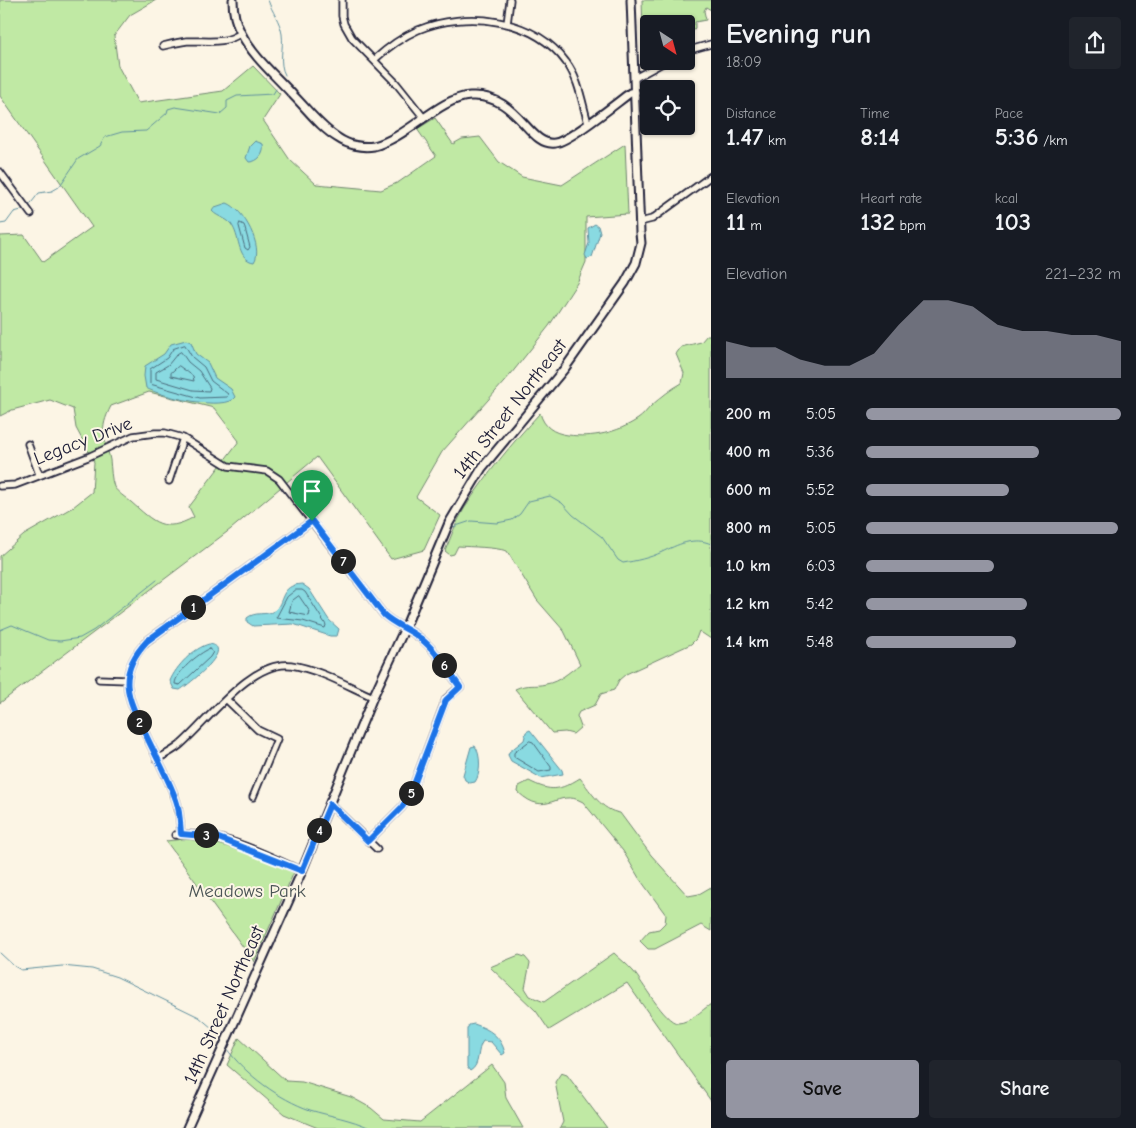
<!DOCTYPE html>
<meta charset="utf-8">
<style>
:root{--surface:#171b24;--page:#20242c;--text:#f1f3f6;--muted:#9ea1a6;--accent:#9495a2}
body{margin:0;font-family:"Comic Neue",sans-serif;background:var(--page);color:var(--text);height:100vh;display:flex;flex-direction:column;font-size:19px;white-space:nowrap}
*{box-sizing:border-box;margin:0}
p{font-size:16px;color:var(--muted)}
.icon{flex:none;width:28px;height:28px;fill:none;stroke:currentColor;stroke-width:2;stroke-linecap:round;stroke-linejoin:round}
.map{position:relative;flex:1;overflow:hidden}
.sheet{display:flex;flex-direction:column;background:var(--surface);width:425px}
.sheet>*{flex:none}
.needle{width:32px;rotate:144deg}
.tools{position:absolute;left:640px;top:15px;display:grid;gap:10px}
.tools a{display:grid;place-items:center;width:55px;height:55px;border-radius:5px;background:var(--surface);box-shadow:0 1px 4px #0004;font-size:25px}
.pin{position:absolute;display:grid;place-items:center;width:42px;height:42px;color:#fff;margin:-51px -21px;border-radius:50% 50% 50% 0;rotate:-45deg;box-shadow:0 0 5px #0007}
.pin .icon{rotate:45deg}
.km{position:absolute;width:25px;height:25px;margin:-12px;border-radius:50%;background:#222;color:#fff;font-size:14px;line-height:25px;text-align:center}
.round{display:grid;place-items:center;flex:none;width:52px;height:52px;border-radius:5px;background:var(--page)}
.overview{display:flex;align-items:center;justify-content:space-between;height:85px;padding:0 15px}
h1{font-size:28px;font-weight:800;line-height:38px}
.metrics{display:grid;grid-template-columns:repeat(3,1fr);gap:8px;height:85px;padding:5px 15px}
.metrics div{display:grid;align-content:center}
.metrics b{font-size:25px;font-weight:800}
.metrics small{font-size:14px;font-weight:400}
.metrics p{font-size:14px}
.chart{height:140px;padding:10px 15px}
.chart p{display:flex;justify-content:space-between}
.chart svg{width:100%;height:90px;margin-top:5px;fill:var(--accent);opacity:.7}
.button{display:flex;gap:10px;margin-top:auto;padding:10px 15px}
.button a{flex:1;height:58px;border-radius:5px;background:var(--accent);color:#111;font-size:20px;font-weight:800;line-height:58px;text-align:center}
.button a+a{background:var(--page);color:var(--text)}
ul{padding:0 15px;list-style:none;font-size:16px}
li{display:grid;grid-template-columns:80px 60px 1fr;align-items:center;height:38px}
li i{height:12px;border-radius:6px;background:var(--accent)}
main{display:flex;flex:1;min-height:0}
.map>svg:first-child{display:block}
</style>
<main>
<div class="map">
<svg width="711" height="1128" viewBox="0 0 711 1128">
<rect width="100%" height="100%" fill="#fcf5e5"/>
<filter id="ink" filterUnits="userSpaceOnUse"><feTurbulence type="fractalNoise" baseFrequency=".02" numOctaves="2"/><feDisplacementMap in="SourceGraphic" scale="10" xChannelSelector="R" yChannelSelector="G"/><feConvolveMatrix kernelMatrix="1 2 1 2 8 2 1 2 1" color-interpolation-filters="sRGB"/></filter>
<g filter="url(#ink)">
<!-- green -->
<path fill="#c0e9a4" stroke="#718670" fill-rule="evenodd" d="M0,0H156L130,15L114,36L118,66L138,103L223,91L253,66L280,94L263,120L290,160L316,184L381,190L399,182L436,156L417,129L435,118L453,144L462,139L480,137L499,162L522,177L562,185L625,144L628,214L586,217V262L577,283L549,326L511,374L442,452L416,497L440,515L424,550L391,559L317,457L231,529L0,703V556L24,535L73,507L92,492L94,462L76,428L73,409L50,400L12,410L0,416V236L24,235L43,262L92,227L0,96ZM149,392L214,408L239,441L189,507L194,517C164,534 154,522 131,502C126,498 117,492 114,487C111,479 111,468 110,460C105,435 98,432 111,406Z
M642,0H711V10L706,7L704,11L706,20L695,22V28L689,35H686V24H649V40L643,34Z
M707,335H711V639L699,631L696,639L691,644L626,674L619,680L614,690L601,694L595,705L579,712L577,716L581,727L573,734L565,732L552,733L515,689C528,683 534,687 546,684C559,682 569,672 580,664L564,631L537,600L507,551C494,547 472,547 458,546L454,554L450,555L445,551C451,537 456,522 464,509C486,475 512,443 540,413C544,427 553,433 568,435C592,438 617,433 638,419C643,416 647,410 651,406C661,397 671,389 682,383L684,373L676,354L681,347L701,342Z
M580,778C592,793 601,810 620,813L651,855L688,896L699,894L711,887V931L701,925L655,949H648L640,941L649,931L659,929L665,923L666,915L639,878L623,851L583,802C556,787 548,820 518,792L519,786L529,781C551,792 559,791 580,778Z
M183,839C223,841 257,856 294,872L254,962L166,841Z
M614,953C620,959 628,965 633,971C642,981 665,1023 678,1023C689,1023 702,1010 711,1004V1101L627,983L549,1030L536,1011L490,967L519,955L525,957L530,963L525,988L530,996L544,1002Z
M239,1038L286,1081L302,1082L351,1097L371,1108L384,1119L420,1122L492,1065L504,1082L506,1098L523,1128H318L284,1114L227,1065Z
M561,1073L567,1075L607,1128H560L563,1122L555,1082Z"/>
<!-- water -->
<path fill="#89dae1" stroke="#60909f" d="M255,141L263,144C265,154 258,162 249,162L246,158L250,146Z
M227,203C244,209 264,248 254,262C238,260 240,239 233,227C229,218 218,218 212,211L215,207Z
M595,224L598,226L600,233L592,257L587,259L585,255L589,243L588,228Z
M186,340L191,342L196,354L208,363L215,378L231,389L235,397C225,412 160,396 146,388L144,376L145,366L164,354L171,344Z
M302,584L309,589L329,620L339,629L337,636H330L293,624L253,626L247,622V618C255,611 266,616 274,611C285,603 279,585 302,584Z
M209,644C237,647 188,685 180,690L174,689L170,681C176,666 194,648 209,644Z
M530,730L562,770L563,774L541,778L511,761L508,755L509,752L524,740L526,732Z
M475,746C481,754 481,774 475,782L470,783L465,780L463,775L471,747Z
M474,1024C489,1029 501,1036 505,1053L502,1055L491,1042L483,1041C476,1050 481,1065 470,1071L467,1067V1029L469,1025Z"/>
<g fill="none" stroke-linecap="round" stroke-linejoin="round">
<!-- shore -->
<path stroke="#4b6c7d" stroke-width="1" d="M240,223L244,225L250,247L248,250L245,248L239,226Z
M185,345L192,357L204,367L211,381L228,394L227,397L200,398L150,384V369L167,358L173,349Z
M181,352L188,362L199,371L210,388L209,391L193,390L156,379V372L168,365L177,354Z
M179,366L193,376L194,381L171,376V373Z
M296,590H302L305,592L326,625L325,628L303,621L276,618L287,597Z
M299,596L310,612L309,616L289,612L292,601Z
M209,649L213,652L210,657L180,685L175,684C175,673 199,653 209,649Z
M530,741L533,742L551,767V770L539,772L514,757V753Z"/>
<!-- stream -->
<path stroke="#60909f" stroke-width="1" d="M268,0C272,12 280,21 282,34C284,48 278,62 285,75
M28,207L39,193L52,191L59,187L78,159L100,146L105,137L122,132L146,131L167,113L168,109L175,107L220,114L227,108V101L237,96L273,94L276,89
M0,224L6,223L14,212L25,209
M450,528L471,521L497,523L512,520L520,514L529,501L550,496L562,503L573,515L602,537L618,560L623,563C635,561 650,558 662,552C677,545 694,536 711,544
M0,630L12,625L48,640L60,641L80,638L94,630L157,580
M0,953L14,966L21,970L62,966L92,969L117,977L199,1017L212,1028L223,1043
M226,1048C246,1075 279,1099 310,1110C330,1116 351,1119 370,1128
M480,1128H492"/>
<!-- minor casing -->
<g stroke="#22223b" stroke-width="9">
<path id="minor" d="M342,0V16L344,24L352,38L396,83L424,118
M507,24L510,0
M163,46C171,44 179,42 187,41C205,40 225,45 241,33
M686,51L711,44
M374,60C387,48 402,37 418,30C466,10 534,18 566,62C579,79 582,103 588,123
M635,78L666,61
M0,172L31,214
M640,222L652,219L711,176
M28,444L39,474
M169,481L183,438
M0,486L15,485L88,457L133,436L155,433H165L183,438L228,466L267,471L279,479L384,615C395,625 409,629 420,638C437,651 448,671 460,687L446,699L410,795L402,807L368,841
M99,679L127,680
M227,700L258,730L277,739L253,797
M157,759C165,755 173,751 180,745C208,721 251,660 291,665C318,669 348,686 373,697
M330,804L377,849
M181,834C180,822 180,811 176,800C168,777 155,755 145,733C127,697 116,674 147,641L312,521
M175,835C220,830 262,853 302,871"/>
</g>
<!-- tertiary casing -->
<g stroke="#22223b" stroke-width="11">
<path id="tertiary" d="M233,0C233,12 235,22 241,33C253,57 276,76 294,96C308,110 321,128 338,138C348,145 362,148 374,146C407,138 439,98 470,96C518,93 528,147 555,143C570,141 615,104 630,93L635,92
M187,1128L302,871L373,697L405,628L449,523L482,468L565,368L625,283L636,263L641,243L640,233L631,0"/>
</g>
<!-- minor -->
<use href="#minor" stroke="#fcf5e5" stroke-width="5.5"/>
<!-- tertiary -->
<use href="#tertiary" stroke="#fcf5e5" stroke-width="7"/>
</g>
</g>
<g fill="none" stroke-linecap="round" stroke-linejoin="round" filter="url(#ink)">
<!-- route casing -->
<g stroke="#fff" stroke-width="10">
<path id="route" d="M312,521L384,615C395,625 409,629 420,638C437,651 448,671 460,687L446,700L410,795L402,807L368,841L330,804L302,871L216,837L181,834C180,822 180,811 176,800C168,777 155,755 145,733C127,697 116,674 147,641Z"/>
</g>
<!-- route -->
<use href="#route" stroke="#1a73e8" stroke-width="6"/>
</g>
<g text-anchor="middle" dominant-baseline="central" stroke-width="4" stroke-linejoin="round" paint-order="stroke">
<!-- street labels -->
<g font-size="19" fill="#22223b" stroke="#fcf5e5">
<text transform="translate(510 409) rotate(-52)">14th Street Northeast</text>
<text transform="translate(83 441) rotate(-21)">Legacy Drive</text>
<text transform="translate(224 1005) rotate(-66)">14th Street Northeast</text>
</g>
<!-- park labels -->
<g font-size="19" fill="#4a5455" stroke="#fcf5e5">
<text x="247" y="891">Meadows Park</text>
</g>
</g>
</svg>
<div class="tools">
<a><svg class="needle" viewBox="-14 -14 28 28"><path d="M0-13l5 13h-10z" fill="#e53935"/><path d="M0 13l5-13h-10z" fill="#9ea1a6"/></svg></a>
<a><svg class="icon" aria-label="locate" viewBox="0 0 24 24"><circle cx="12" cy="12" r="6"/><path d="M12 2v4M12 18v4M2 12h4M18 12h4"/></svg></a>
</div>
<div class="pin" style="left:312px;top:521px;background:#1e9e55"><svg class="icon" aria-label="arrive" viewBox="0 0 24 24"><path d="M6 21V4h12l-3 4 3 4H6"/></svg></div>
<b class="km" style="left:193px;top:607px">1</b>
<b class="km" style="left:139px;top:722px">2</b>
<b class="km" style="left:206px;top:835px">3</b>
<b class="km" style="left:319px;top:830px">4</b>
<b class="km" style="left:411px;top:793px">5</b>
<b class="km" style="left:444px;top:665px">6</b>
<b class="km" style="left:343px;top:561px">7</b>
</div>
<section class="sheet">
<div class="overview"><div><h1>Evening run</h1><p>18:09</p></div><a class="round"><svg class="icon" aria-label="share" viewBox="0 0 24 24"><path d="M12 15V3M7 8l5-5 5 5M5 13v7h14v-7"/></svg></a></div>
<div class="metrics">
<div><p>Distance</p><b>1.47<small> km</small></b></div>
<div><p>Time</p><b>8:14</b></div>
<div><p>Pace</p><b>5:36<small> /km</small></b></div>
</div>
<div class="metrics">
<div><p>Elevation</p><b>11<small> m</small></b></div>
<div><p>Heart rate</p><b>132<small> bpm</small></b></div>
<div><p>kcal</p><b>103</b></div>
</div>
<div class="chart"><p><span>Elevation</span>221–232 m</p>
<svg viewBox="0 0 160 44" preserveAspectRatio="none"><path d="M0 44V26L10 29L20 29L30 35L40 38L50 38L60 32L70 18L80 6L90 6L100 9L110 18L120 21L130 21L140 23L150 23L160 26V44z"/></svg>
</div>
<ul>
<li><b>200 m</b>5:05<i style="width:100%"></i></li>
<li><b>400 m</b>5:36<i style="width:68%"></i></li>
<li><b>600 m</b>5:52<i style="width:56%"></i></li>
<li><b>800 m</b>5:05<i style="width:99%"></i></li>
<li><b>1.0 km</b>6:03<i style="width:50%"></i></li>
<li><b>1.2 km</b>5:42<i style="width:63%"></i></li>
<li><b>1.4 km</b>5:48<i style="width:59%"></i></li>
</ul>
<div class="button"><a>Save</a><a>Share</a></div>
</section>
</main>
